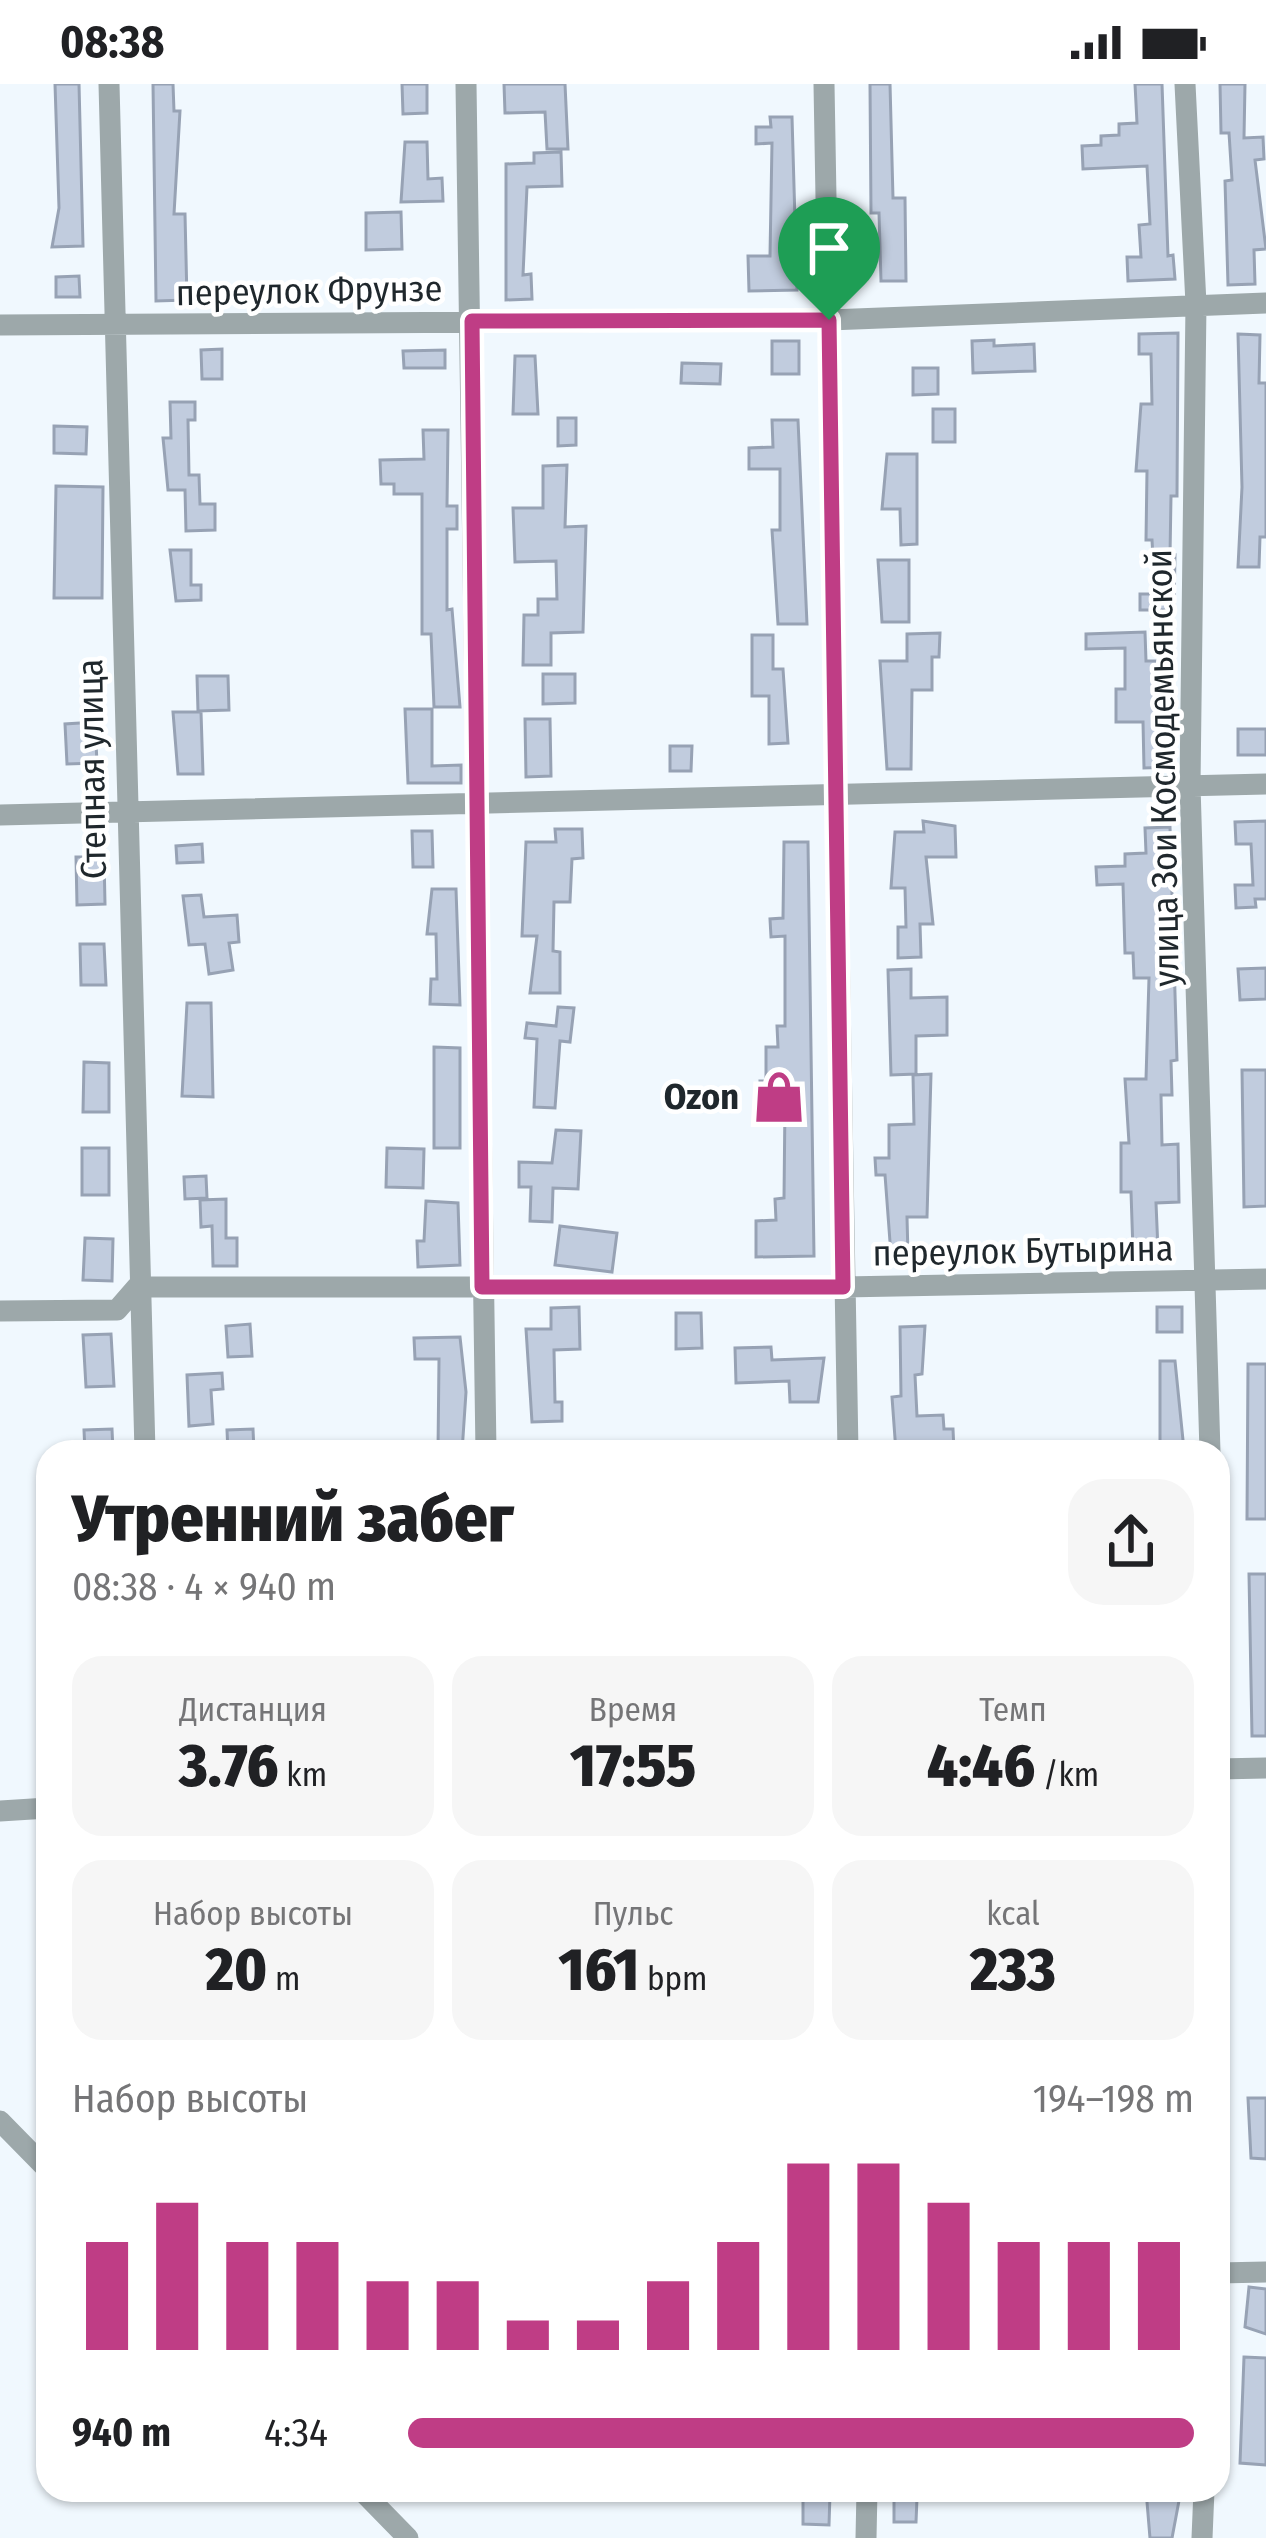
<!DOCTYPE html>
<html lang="ru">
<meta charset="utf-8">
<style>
:root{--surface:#fff;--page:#f6f6f6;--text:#202124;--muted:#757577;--accent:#bf3d85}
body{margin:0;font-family:"Fira Sans Condensed",sans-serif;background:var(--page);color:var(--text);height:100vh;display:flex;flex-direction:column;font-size:45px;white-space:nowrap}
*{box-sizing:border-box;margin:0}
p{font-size:39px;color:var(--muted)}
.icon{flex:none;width:66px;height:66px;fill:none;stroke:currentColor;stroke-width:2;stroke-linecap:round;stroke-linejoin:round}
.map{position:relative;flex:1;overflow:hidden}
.panel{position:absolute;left:36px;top:1356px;width:1194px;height:1062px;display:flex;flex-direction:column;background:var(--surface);border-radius:36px;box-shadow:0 3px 9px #0004}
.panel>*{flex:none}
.pin{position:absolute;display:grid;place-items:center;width:102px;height:102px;color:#fff;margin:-123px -51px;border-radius:50% 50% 50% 0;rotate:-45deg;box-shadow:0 0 12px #0007}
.pin .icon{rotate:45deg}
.round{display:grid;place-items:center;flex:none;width:126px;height:126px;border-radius:36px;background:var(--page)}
.head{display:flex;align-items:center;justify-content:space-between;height:204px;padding:0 36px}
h1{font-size:66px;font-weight:800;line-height:90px}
.stats{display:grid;grid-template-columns:repeat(3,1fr);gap:18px;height:204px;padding:12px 36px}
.stats div{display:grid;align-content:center;border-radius:30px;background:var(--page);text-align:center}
.stats b{font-size:60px;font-weight:800}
.stats small{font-size:33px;font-weight:400}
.stats p{font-size:33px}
.chart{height:336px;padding:24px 36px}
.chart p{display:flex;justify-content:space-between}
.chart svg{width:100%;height:216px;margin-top:12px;stroke:var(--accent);stroke-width:6}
ul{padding:0 36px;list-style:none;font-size:39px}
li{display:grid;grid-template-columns:192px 144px 1fr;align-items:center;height:90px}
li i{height:30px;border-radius:15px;background:var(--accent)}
.status{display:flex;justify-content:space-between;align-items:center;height:84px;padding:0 60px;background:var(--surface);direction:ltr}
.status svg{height:33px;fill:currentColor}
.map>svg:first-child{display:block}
</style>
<div class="status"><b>08:38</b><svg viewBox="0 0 49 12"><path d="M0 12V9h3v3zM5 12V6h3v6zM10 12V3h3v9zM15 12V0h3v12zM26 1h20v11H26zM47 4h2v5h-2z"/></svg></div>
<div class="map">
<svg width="1266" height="2454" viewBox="0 0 1266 2454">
<rect width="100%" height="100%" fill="#f0f8fe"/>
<!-- building -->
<path fill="#c1ccde" stroke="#97a2b4" stroke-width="3" d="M55,0H79L83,162L52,163L59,124Z
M153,0H173L174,27H180L174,130H185L187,216L156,217Z
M402,0H427V29L403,30Z
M504,0H565L568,65H547L545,28L505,29Z
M870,0H890L893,114H905L906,197H881L879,129H871Z
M1135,0H1162L1168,172L1173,171L1175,195L1128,197L1127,173H1141L1139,141L1150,140L1147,82L1083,85L1082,62L1101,61V52L1119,51V40L1137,39Z
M1220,0H1245L1244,54L1263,53L1264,75L1255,76L1266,165L1254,166L1255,200L1228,201L1225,97L1232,96L1229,49H1221Z
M770,33H792L797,206L749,207L748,172H770L772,59L756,60V43H771Z
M405,58H427L428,95L442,94L443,117L401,118Z
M561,68L562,102L527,103L523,191L531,190L532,215L506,216V80L534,79V69Z
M401,128L402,165L366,166V129Z
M79,192L80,213H56V193Z
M1178,249L1177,412H1171L1170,472L1175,471L1174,526H1140V510H1155L1152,456H1146L1147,387H1136L1141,320H1152L1151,270H1139V250Z
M1238,250L1260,251L1259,299H1266V453H1260L1259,483H1238L1242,403Z
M994,256V262L1034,260L1035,287L973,289L972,257Z
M772,257H799V290H772Z
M222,265V295H202L201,266Z
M445,266V284H404L403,267Z
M515,272H535L538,330H513Z
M682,279L721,280L720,300L681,299Z
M913,284H938V310L913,311Z
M170,318H195V336H188L189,391H199L200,420H215V446L186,447L185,406H168L163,354H171Z
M933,325H955V358H933Z
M558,334H576V361L558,362Z
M772,336H798L807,540H778L772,446H780V385H749V364L773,363Z
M54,342L87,343L86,370L54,369Z
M423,346H448L447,422H457V445H447V526L452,525L460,623H434L431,550H422V410H394V400H381L380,376L424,375Z
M887,370H917V460L901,461L900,425H882Z
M567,381L565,443L586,442L583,548L551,549V581H523L524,531H538V515H557L556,477L515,478L513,424H543V382Z
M56,402L103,403L102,514H54Z
M170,466H191V501H201V516L176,517Z
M878,476H909V538H882Z
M1145,548L1146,577H1155L1156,615H1169L1175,683L1144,684L1143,638H1116V605H1125V564L1086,565V550Z
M940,549L939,573H932V606H912L911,685H887L880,577H907V550Z
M752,551H773V585H783L788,659L769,660V612H752Z
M543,590H575V619L543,620Z
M197,592H228L229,626L198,627Z
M405,625H432V682L461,681V699H408Z
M173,628H201L203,690H178Z
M525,635H550L551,692L526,693Z
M95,638L97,679L67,680L65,640Z
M1238,645H1266V671H1238Z
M670,662H692L691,687H670Z
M923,737L955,742L956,773H926L933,840H920L921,873L898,874V843H906L905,804H891L895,748H924Z
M1266,737V815H1255L1256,823L1236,824L1235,801H1253L1251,760H1236L1235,738Z
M1170,743L1177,976L1171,977L1172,1011H1161L1162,1061L1178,1060L1179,1118L1156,1119L1158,1166L1133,1167L1131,1108H1121V1059H1129L1125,995H1146L1149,894H1134L1133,869H1125L1123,800L1097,801L1096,783L1125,782V770L1146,769L1145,744Z
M555,745H582L583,774L572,775L570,818H554L553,867L560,868V909H530L537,852H522L526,758H556Z
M412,747H432L433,783H413Z
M784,758H808L814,1172L756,1173V1137L776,1136L775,1115L784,1114L785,1018L761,1019L760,997H766V963H778L777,942H785V852L771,853L770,835L783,834Z
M202,760L203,778L177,779L176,762Z
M76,773H104L105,820L77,821Z
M432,805H456L460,921L430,920L431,895H437L436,850H427Z
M201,811L204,833L237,831L239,858L229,859L233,886L209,890L205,860L189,861L183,812Z
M80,860H104L106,901H81Z
M1266,884V915L1240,916L1238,885Z
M911,885V914L947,913V951L916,952V990L891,991L888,886Z
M187,919H211L213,1013L182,1012Z
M558,923L574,924L570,958L560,957L555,1024L534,1023L537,955L525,954L527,939L556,942Z
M434,963L460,964V1064H434Z
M84,978L109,979V1028H83Z
M1242,986H1266V1122L1244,1123Z
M931,990L927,1133H907L908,1171H891L885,1091H876L875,1074H889V1041L914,1040L913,991Z
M556,1046L581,1047L578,1105L553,1104L552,1138L530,1137L531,1103H519V1078L552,1079Z
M82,1064H109V1111H82Z
M387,1064L424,1065L423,1104L386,1103Z
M206,1092L207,1114L185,1115L184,1093Z
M226,1115V1154H237V1182H213L212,1142L201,1143L200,1116Z
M426,1117L458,1119L460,1181L418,1183L417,1157H424Z
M560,1142L617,1149L612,1188L555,1181Z
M85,1154L113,1155L112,1197L83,1196Z
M579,1223L580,1265L554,1266L555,1318H562V1337L532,1338L526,1245H551V1224Z
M1157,1223H1182V1248H1157Z
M676,1229H701L702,1264L676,1265Z
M250,1240L252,1272L228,1273L226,1242Z
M925,1242L922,1290L915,1291L917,1332L943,1331L944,1345H953L954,1368H896L892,1313L901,1312L900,1243Z
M111,1250L114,1302L86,1303L83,1251Z
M460,1253L466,1308L462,1368H438L439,1275H415L414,1254Z
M771,1263L772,1276L824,1274L818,1318H790L789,1297L736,1299L735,1264Z
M1160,1277H1175L1184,1366H1160Z
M1248,1280H1266V1435H1247Z
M222,1289L223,1305L211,1306L213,1340L189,1342L187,1291Z
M112,1345L113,1368H85L84,1346Z
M253,1345L254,1368H228L227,1346Z
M1249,1490H1266V1652H1252Z
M1248,2014H1266V2075L1251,2074Z
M1249,2203L1266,2205V2250L1245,2243Z
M1244,2273L1266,2274V2381L1240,2379Z
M1146,2406H1181L1172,2454H1150Z
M803,2409L830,2410L829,2441L803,2440Z
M894,2414H917L916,2438H894Z"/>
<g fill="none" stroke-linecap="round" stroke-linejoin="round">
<!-- minor -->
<path stroke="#9da8aa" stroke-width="21" d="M109,0L145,1368
M466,0L486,1368
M824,0L848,1368
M1185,0L1196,220L1190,701L1210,1368
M0,241L829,236L1266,219
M0,731L1266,700
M0,1227L117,1226L137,1203H843L1266,1195
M1218,1685L1266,1684
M0,1727L48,1724
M0,2037L48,2086
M1218,2189L1266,2188
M361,2406L408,2454
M866,2454L867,2406
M1202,2454L1204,2406"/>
</g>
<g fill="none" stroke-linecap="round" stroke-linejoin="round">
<!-- route casing -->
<g stroke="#fff" stroke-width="24">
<path id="route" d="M829,236L843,1203H482L472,237Z"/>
</g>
<!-- route -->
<use href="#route" stroke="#bf3d85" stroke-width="15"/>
</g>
<!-- icons -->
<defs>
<g id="shop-bare" transform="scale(4.14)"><path d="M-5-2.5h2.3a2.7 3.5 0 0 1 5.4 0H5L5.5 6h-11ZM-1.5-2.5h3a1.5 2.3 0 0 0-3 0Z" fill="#bf3d85" stroke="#fff" stroke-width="2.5" paint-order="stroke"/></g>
</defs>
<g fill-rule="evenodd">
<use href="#shop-bare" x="779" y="1013"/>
</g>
<g text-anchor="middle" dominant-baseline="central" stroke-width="9" stroke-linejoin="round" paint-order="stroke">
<!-- street labels -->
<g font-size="36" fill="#1f272c" stroke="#fff">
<text transform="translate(309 207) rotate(-1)">переулок Фрунзе</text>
<text transform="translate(1163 684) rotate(-91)">улица Зои Космодемьянской</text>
<text transform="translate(92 685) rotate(-91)">Степная улица</text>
<text transform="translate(1023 1167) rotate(-1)">переулок Бутырина</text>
</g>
<!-- poi labels -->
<g font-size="36" font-weight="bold" fill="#1f272c" stroke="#fff" text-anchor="end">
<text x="739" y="1013">Ozon</text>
</g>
</g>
</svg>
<div class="pin" style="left:829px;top:236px;background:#1e9e55"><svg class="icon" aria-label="arrive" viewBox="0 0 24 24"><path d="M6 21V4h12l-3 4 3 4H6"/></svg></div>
<section class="panel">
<div class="head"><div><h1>Утренний забег</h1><p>08:38 · 4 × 940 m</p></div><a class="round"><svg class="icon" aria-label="share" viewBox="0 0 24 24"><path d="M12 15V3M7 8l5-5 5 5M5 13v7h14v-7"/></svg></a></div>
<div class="stats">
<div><p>Дистанция</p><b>3.76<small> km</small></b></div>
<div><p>Время</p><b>17:55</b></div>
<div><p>Темп</p><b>4:46<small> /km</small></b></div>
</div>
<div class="stats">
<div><p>Набор высоты</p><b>20<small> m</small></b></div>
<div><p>Пульс</p><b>161<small> bpm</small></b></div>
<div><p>kcal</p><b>233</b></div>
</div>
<div class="chart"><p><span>Набор высоты</span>194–198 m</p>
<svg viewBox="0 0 160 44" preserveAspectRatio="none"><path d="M5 44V22M15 44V14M25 44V22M35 44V22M45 44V30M55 44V30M65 44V38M75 44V38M85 44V30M95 44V22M105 44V6M115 44V6M125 44V14M135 44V22M145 44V22M155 44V22"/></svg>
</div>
<ul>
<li><b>940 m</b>4:34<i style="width:100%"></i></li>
</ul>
</section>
</div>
